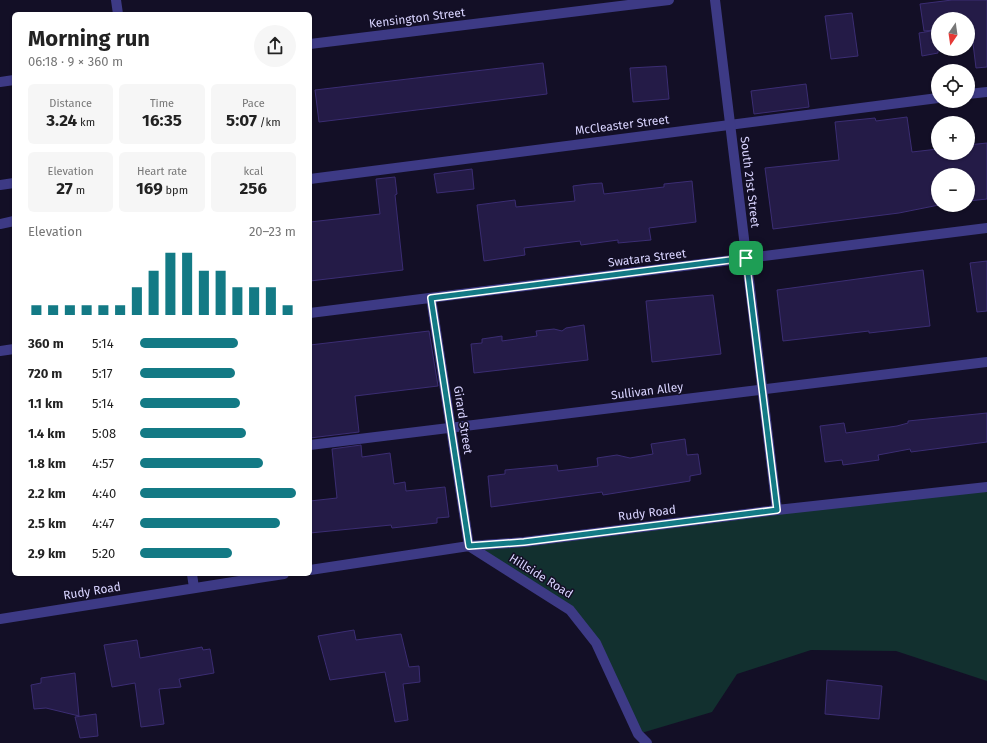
<!DOCTYPE html>
<meta charset="utf-8">
<style>
:root{--surface:#fff;--page:#f6f6f6;--text:#222;--muted:#767676;--accent:#137a85}
body{margin:0;font-family:"Fira Sans",sans-serif;background:var(--page);color:var(--text);height:100vh;display:flex;flex-direction:column;font-size:15px;white-space:nowrap}
*{box-sizing:border-box;margin:0}
p{font-size:13px;color:var(--muted)}
.icon{flex:none;width:22px;height:22px;fill:none;stroke:currentColor;stroke-width:2;stroke-linecap:round;stroke-linejoin:round}
.map{position:relative;flex:1;overflow:hidden}
.side{position:absolute;left:12px;top:12px;width:300px;height:564px;display:flex;flex-direction:column;background:var(--surface);border-radius:6px;box-shadow:0 1px 3px #0004}
.side>*{flex:none}
.needle{width:26px;rotate:193deg}
.tools{position:absolute;left:931px;top:12px;display:grid;gap:8px}
.tools a{display:grid;place-items:center;width:44px;height:44px;border-radius:50%;background:var(--surface);box-shadow:0 1px 3px #0004;font-size:20px}
.pin{position:absolute;display:grid;place-items:center;width:34px;height:34px;color:#fff;margin:-17px;border-radius:8px;box-shadow:0 2px 6px #0006}
.round{display:grid;place-items:center;flex:none;width:42px;height:42px;border-radius:21px;background:var(--page)}
.summary{display:flex;align-items:center;justify-content:space-between;height:68px;padding:0 16px}
h1{font-size:22px;font-weight:700;line-height:30px}
.figures{display:grid;grid-template-columns:repeat(3,1fr);gap:6px;height:68px;padding:4px 16px}
.figures div{display:grid;align-content:center;border-radius:6px;background:var(--page);text-align:center}
.figures b{font-size:17px;font-weight:700}
.figures small{font-size:11px;font-weight:400}
.figures p{font-size:11px}
.chart{height:112px;padding:8px 16px}
.chart p{display:flex;justify-content:space-between}
.chart svg{width:100%;height:72px;margin-top:4px;stroke:var(--accent);stroke-width:6}
ul{padding:0 16px;list-style:none;font-size:13px}
li{display:grid;grid-template-columns:64px 48px 1fr;align-items:center;height:30px}
li i{height:10px;border-radius:5px;background:var(--accent)}
.map>svg:first-child{display:block}
</style>
<div class="map">
<svg width="987" height="743" viewBox="0 0 987 743">
<rect width="100%" height="100%" fill="#130f26"/>
<!-- green -->
<path fill="#12302f" d="M987,491V681L896,651L811,650L737,674L712,712L638,734L596,643L570,610L469,546Z"/>
<!-- building -->
<path fill="#241b47" stroke="#3b2d73" d="M952,0H987V67L976,68L971,27H968V19H938V30L924,31L920,4Z
M852,13L858,56L831,59L825,16Z
M937,30L938,49L940,50L938,51V53L922,56L919,33Z
M543,63L547,94L319,122L315,90Z
M666,66L669,99L633,102L630,68Z
M806,84L809,107L754,114L751,91Z
M907,117L912,152L938,149V153H968V145L987,143V199L968,201V175H938L939,205L899,213L773,229L765,168L839,160L835,122L875,118L876,121Z
M472,169L474,189L437,193L434,174Z
M395,177L397,194L395,195L403,270L310,281V222L380,214L376,179Z
M692,181L696,222L649,228L651,240L618,243V240L581,245L580,241L524,248L525,255L484,261L477,205L515,200L516,207L575,201L573,186L588,184L602,183L604,194L664,187V184Z
M987,261V311L977,312L970,263Z
M923,270L930,326L869,333V331L783,341L777,290Z
M713,295L721,354L652,362L646,301Z
M584,325L588,360L474,373L471,344L482,343V339L502,336V341L537,336L536,331L554,329L562,331L566,328Z
M429,331L438,386L355,396L359,432L310,438V345Z
M987,413V442L911,452L910,449L878,455L879,460L843,465L842,460L825,462L820,426L844,423L846,433L897,426L908,423V421Z
M685,439L687,455L698,454L701,474L690,476V481L603,495L602,492L491,507L488,476L505,474V470L557,465L558,471L598,466L597,458L617,455L630,458L653,454L651,444Z
M361,445L362,457L390,453L394,484L405,482L406,491L445,487L449,517L437,518V523L392,528L391,525L310,533V501L337,498L332,449Z
M354,630L356,640L401,634L409,667L419,666L420,682L403,684L408,720L395,722L385,672L330,680L318,636Z
M137,640L140,658L202,647L203,650L210,649L214,673L179,679L181,687L159,689L164,724L141,727L135,683L112,687L104,645Z
M75,673L79,716L46,708L34,709L31,685L41,683V678Z
M827,680L882,686L879,719L825,714Z
M96,714L98,736L80,738L75,717Z"/>
<g fill="none" stroke-linecap="round" stroke-linejoin="round">
<!-- service -->
<path stroke="#3d3a85" stroke-width="10" d="M968,94L987,92
M310,179L938,98
M0,224L14,221
M310,445L987,362"/>
<!-- minor -->
<path stroke="#3d3a85" stroke-width="10" d="M116,0L118,14
M715,0L777,510
M310,44L669,0
M0,82L14,80
M0,185L14,183
M431,298L469,546L570,610L596,643L638,734L647,743
M310,313L987,228
M0,351L14,349
M310,570L469,546L524,542L777,510L987,487
M192,574L194,588
M0,619L284,574"/>
</g>
<g fill="none" stroke-linecap="round" stroke-linejoin="round">
<!-- route casing -->
<g stroke="#fff" stroke-width="8">
<path id="route" d="M746,258L777,510L524,542L469,546L431,298Z"/>
</g>
<!-- route -->
<use href="#route" stroke="#137a85" stroke-width="5"/>
</g>
<g text-anchor="middle" dominant-baseline="central" stroke-width="3" stroke-linejoin="round" paint-order="stroke">
<!-- street labels -->
<g font-size="12" fill="#d9d4ff" stroke="#130f26">
<text transform="translate(417 18) rotate(-7)">Kensington Street</text>
<text transform="translate(622 125) rotate(-7)">McCleaster Street</text>
<text transform="translate(750 182) rotate(83)">South 21st Street</text>
<text transform="translate(647 258) rotate(-7)">Swatara Street</text>
<text transform="translate(647 391) rotate(-7)">Sullivan Alley</text>
<text transform="translate(463 420) rotate(81)">Girard Street</text>
<text transform="translate(647 513) rotate(-7)">Rudy Road</text>
<text transform="translate(541 576) rotate(32)">Hillside Road</text>
<text transform="translate(92 591) rotate(-9)">Rudy Road</text>
</g>
</g>
</svg>
<div class="tools">
<a><svg class="needle" viewBox="-14 -14 28 28"><path d="M0-13l5 13h-10z" fill="#e53935"/><path d="M0 13l5-13h-10z" fill="#767676"/></svg></a>
<a><svg class="icon" aria-label="locate" viewBox="0 0 24 24"><circle cx="12" cy="12" r="6"/><path d="M12 2v4M12 18v4M2 12h4M18 12h4"/></svg></a>
<a>+</a>
<a>−</a>
</div>
<div class="pin" style="left:746px;top:258px;background:#1e9e55"><svg class="icon" aria-label="arrive" viewBox="0 0 24 24"><path d="M6 21V4h12l-3 4 3 4H6"/></svg></div>
<section class="side">
<div class="summary"><div><h1>Morning run</h1><p>06:18 · 9 × 360 m</p></div><a class="round"><svg class="icon" aria-label="share" viewBox="0 0 24 24"><path d="M12 15V3M7 8l5-5 5 5M5 13v7h14v-7"/></svg></a></div>
<div class="figures">
<div><p>Distance</p><b>3.24<small> km</small></b></div>
<div><p>Time</p><b>16:35</b></div>
<div><p>Pace</p><b>5:07<small> /km</small></b></div>
</div>
<div class="figures">
<div><p>Elevation</p><b>27<small> m</small></b></div>
<div><p>Heart rate</p><b>169<small> bpm</small></b></div>
<div><p>kcal</p><b>256</b></div>
</div>
<div class="chart"><p><span>Elevation</span>20–23 m</p>
<svg viewBox="0 0 160 44" preserveAspectRatio="none"><path d="M5 44V38M15 44V38M25 44V38M35 44V38M45 44V38M55 44V38M65 44V27M75 44V17M85 44V6M95 44V6M105 44V17M115 44V17M125 44V27M135 44V27M145 44V27M155 44V38"/></svg>
</div>
<ul>
<li><b>360 m</b>5:14<i style="width:63%"></i></li>
<li><b>720 m</b>5:17<i style="width:61%"></i></li>
<li><b>1.1 km</b>5:14<i style="width:64%"></i></li>
<li><b>1.4 km</b>5:08<i style="width:68%"></i></li>
<li><b>1.8 km</b>4:57<i style="width:79%"></i></li>
<li><b>2.2 km</b>4:40<i style="width:100%"></i></li>
<li><b>2.5 km</b>4:47<i style="width:90%"></i></li>
<li><b>2.9 km</b>5:20<i style="width:59%"></i></li>
</ul>
</section>
</div>
